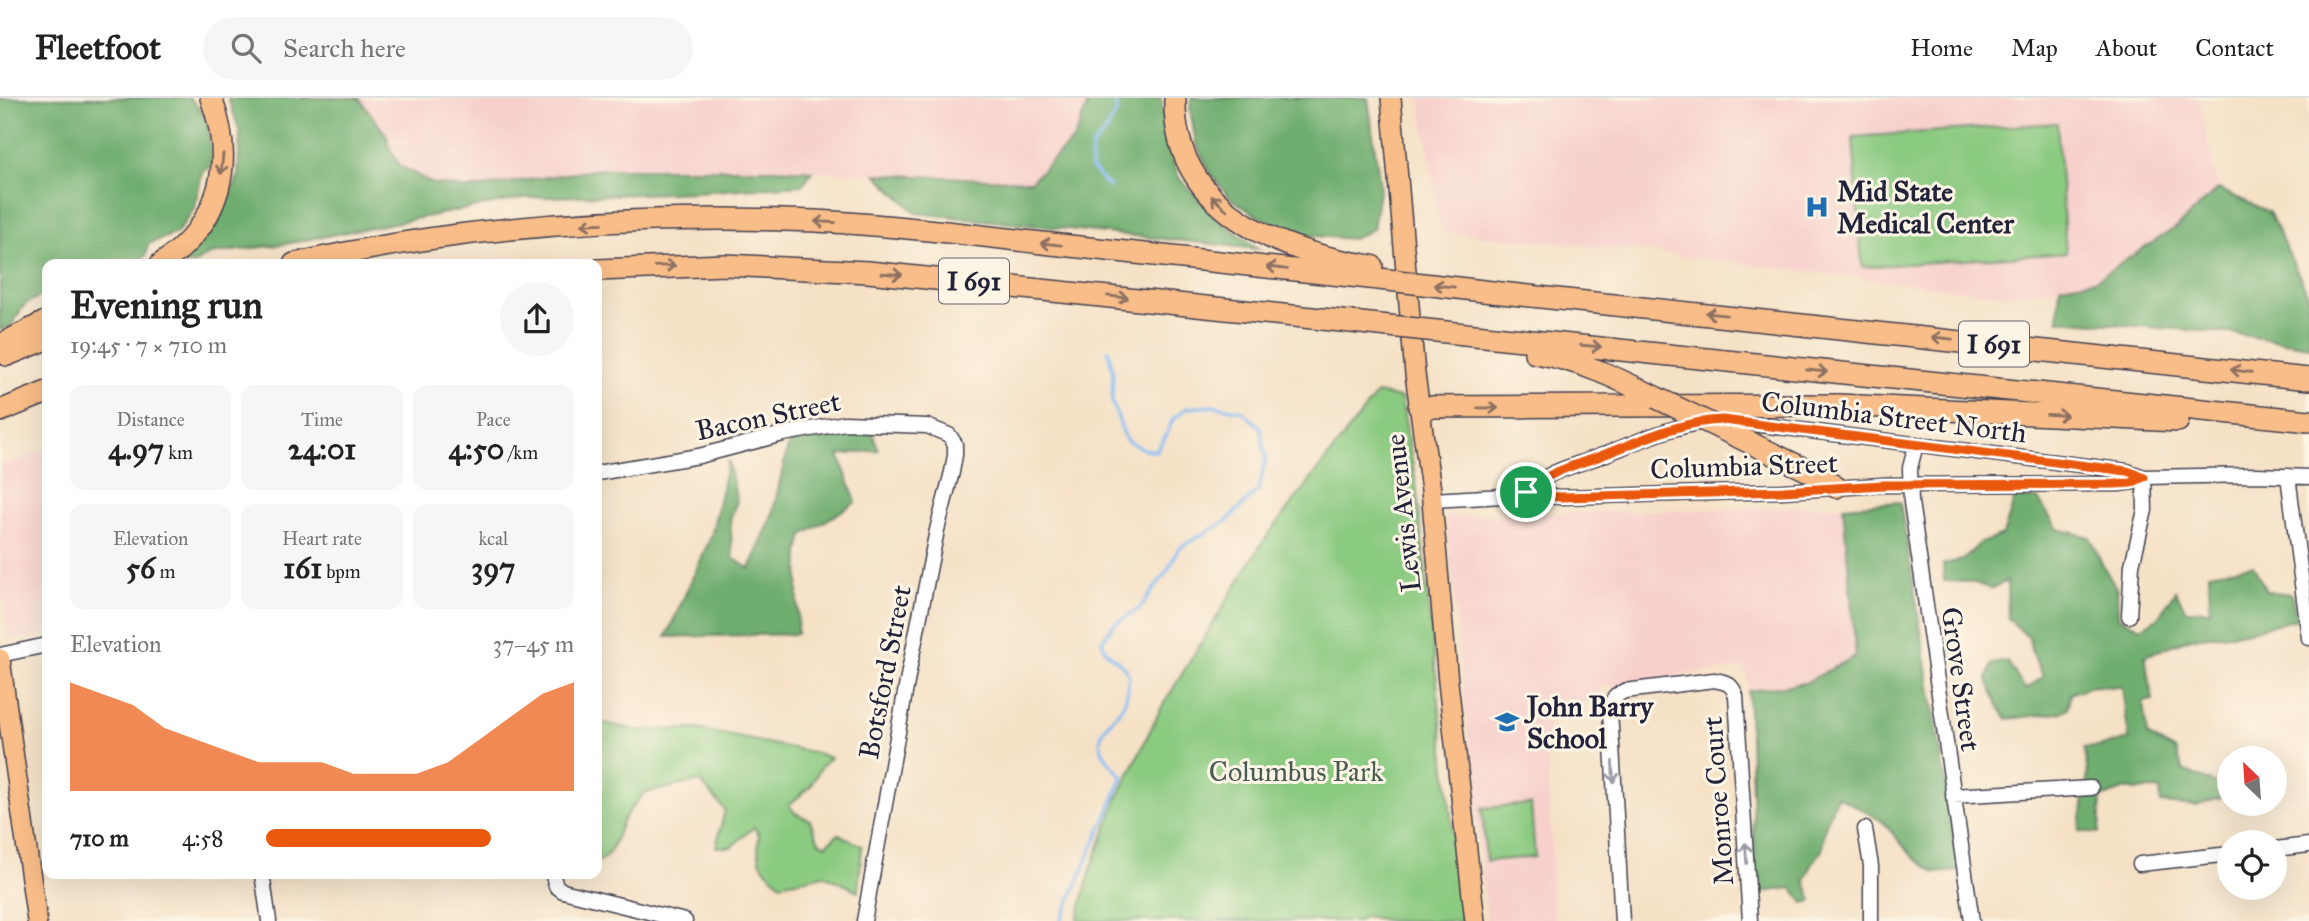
<!DOCTYPE html>
<meta charset="utf-8">
<style>
:root{--surface:#fff;--page:#f6f6f6;--text:#222;--muted:#767676;--line:#e0e0e0;--accent:#ea580c}
body{margin:0;font-family:"IM FELL Great Primer",serif;background:var(--page);color:var(--text);height:100vh;display:flex;flex-direction:column;font-size:26px;white-space:nowrap}
*{box-sizing:border-box;margin:0}
p{font-size:23px;color:var(--muted)}
.icon{flex:none;width:38px;height:38px;fill:none;stroke:currentColor;stroke-width:2;stroke-linecap:round;stroke-linejoin:round}
.map{position:relative;flex:1;overflow:hidden}
.sheet{position:absolute;left:42px;top:161px;width:560px;height:620px;display:flex;flex-direction:column;background:var(--surface);border-radius:14px;box-shadow:0 7px 28px #0002}
.sheet>*{flex:none}
.needle{width:46px;rotate:335deg}
.fabs{position:absolute;left:2217px;top:648px;display:grid;gap:14px}
.fabs a{display:grid;place-items:center;width:70px;height:70px;border-radius:50%;background:var(--surface);box-shadow:0 7px 28px #0002;font-size:35px}
.pin{position:absolute;display:grid;place-items:center;width:60px;height:60px;color:#fff;margin:-30px;border:4px solid #fff;border-radius:50%;box-shadow:0 2px 7px #0007}
.round{display:grid;place-items:center;flex:none;width:74px;height:74px;border-radius:37px;background:var(--page)}
.head{display:flex;align-items:center;justify-content:space-between;height:119px;padding:0 28px}
h1{font-size:38px;font-weight:700;line-height:52px}
.figures{display:grid;grid-template-columns:repeat(3,1fr);gap:10px;height:119px;padding:7px 28px}
.figures div{display:grid;align-content:center;border-radius:14px;background:var(--page);text-align:center}
.figures b{font-size:30px;font-weight:700}
.figures small{font-size:19px;font-weight:400}
.figures p{font-size:19px}
.chart{height:196px;padding:14px 28px}
.chart p{display:flex;justify-content:space-between}
.chart svg{width:100%;height:126px;margin-top:7px;fill:var(--accent);opacity:.7}
ul{padding:0 28px;list-style:none;font-size:23px}
li{display:grid;grid-template-columns:112px 84px 1fr;align-items:center;height:52px}
li i{height:18px;border-radius:9px;background:var(--accent)}
header{display:flex;align-items:center;gap:42px;box-sizing:border-box;height:98px;padding:0 35px;background:var(--surface);border-bottom:2px solid var(--line)}
header strong{font-size:33px}
nav{display:flex;gap:38px;margin-inline-start:auto;font-size:24px}
.search{width:490px;height:63px;background:var(--page);display:flex;align-items:center;gap:18px;box-sizing:border-box;padding:0 24px;border-radius:38px;color:var(--muted);font-size:26px}
.map>svg:first-child{display:block}
</style>
<header>
<strong>Fleetfoot</strong>
<div class="search"><svg class="icon" aria-label="search" viewBox="0 0 24 24"><circle cx="10" cy="10" r="6"/><path d="M15 15l6 6"/></svg>Search here</div>
<nav><a>Home</a><a>Map</a><a>About</a><a>Contact</a></nav>
</header>
<div class="map">
<svg width="2309" height="823" viewBox="0 0 2309 823">
<rect width="100%" height="100%" fill="#fcf5e5"/>
<filter id="ink" filterUnits="userSpaceOnUse"><feTurbulence type="fractalNoise" baseFrequency=".0143" numOctaves="2"/><feDisplacementMap in="SourceGraphic" scale="14" xChannelSelector="R" yChannelSelector="G"/><feConvolveMatrix kernelMatrix="1 2 1 2 8 2 1 2 1" color-interpolation-filters="sRGB"/></filter>
<filter id="wash" filterUnits="userSpaceOnUse"><feTurbulence type="fractalNoise" baseFrequency=".00686" numOctaves="4" result="noise"/><feDisplacementMap in="SourceGraphic" scale="28" xChannelSelector="R" yChannelSelector="G"/><feGaussianBlur stdDeviation="1.57" result="paint"/><feColorMatrix in="noise" values="0 0 0 0 0 0 0 0 0 0 0 0 0 0 0 0 0 1.4 0 .05"/><feComposite in="paint" operator="in"/></filter>
<g filter="url(#wash)">
<rect width="100%" height="100%" fill="#f5e1c6"/>
<!-- built -->
<path fill="#f7d0cc" d="M359,0H1090L1074,41L1031,83L773,71H600L468,91L431,85L400,68L388,47L387,38Z
M1420,0H2199L2218,91L2178,128L2095,182L2009,198L1641,153L1441,134Z
M47,351V535L9,543L0,479V368Z
M1843,408L1856,558L1805,585L1748,593L1745,570L1695,575L1600,589V602L1546,611L1554,823H1487L1446,418Z"/>
<!-- green -->
<path fill="#8bca81" stroke="#56765e" stroke-width="2" d="M2057,25L2066,155L1862,169L1853,39Z
M1377,295L1401,300L1416,386L1462,823H1390L1365,818L1358,823H1077L1090,774L1117,701L1160,612L1262,445Z
M604,625L636,632L697,631L817,655L830,660L821,669L810,689L789,707L795,715L810,722L819,744L826,747L838,736L862,748L858,793L824,777L781,786C761,770 756,763 759,737L754,729L731,749H716L725,712L700,683L644,695C637,704 628,713 623,722C615,737 614,758 597,764V626Z
M1531,706L1535,759L1486,763L1482,710Z"/>
<!-- forest -->
<path fill="#70ae6f" stroke="#496855" stroke-width="2" d="M0,0H190L207,20L212,67L202,74L195,109L177,135L148,146L146,157L136,166H47V195L25,206L11,228L0,232Z
M228,0H359L387,38L388,47L400,68L431,85L468,91L600,71H773L813,73L802,87L695,94L523,100L285,146L210,156L194,166H184L182,164L217,127L238,79L240,34Z
M1090,0H1161L1167,46L1179,80L1217,121L1259,151L916,115L876,76L1031,83L1074,41Z
M1191,0H1368L1380,88L1373,131L1353,141L1303,137L1261,120L1230,100L1210,75L1196,45L1190,11Z
M2218,91L2269,114L2309,199V248L2230,235L2058,222L2060,188L2095,182L2178,128Z
M872,335L879,352L839,357L856,404L803,437L799,454L797,536L666,539L711,439L728,362L737,403L730,422L733,460L750,471L772,418L789,344Z
M2015,400L2038,401L2058,431L2090,439L2103,468L2117,491L2118,519L2141,530L2159,519L2175,493L2186,512L2210,513L2209,475L2253,467L2266,493L2291,496L2297,521L2240,535L2191,540L2145,558L2153,602L2143,604L2147,637L2176,653L2183,672L2229,691V697L2196,708L2161,705L2160,691L2123,692L2101,700L2099,735L2079,733L2088,676L2084,650L2098,649L2129,641L2122,589L2091,588L2070,596L2068,610L2059,615L2007,621L1998,608L1987,580L1992,566L2007,563L2026,592L2043,578L2031,552L2029,540L2008,520L2007,483L1991,491L1972,484L1944,483L1943,466L1963,462L1980,445L2003,437Z
M1900,404L1960,773L1935,775L1914,760L1882,723L1837,698L1825,729L1822,752L1812,766L1805,783L1812,803L1804,805L1792,790L1756,795L1748,593L1805,585L1856,558L1843,408Z"/>
<g fill="none" stroke-linecap="round" stroke-linejoin="round">
<!-- stream -->
<path stroke="#86bbf4" stroke-width="3.5" d="M1109,89L1091,70L1092,48L1105,35L1117,13L1114,0
M1061,823L1123,679C1069,627 1128,630 1128,587C1128,584 1130,580 1128,576C1125,565 1112,561 1106,553C1104,550 1103,546 1102,543L1114,526L1139,511L1168,472L1179,450L1228,422L1259,391L1266,359L1260,329L1242,313L1216,308L1187,310L1173,321L1166,338L1156,353L1143,351L1126,342L1112,304L1113,274L1108,252"/>
</g>
</g>
<g filter="url(#ink)">
<g fill="none" stroke-linecap="round" stroke-linejoin="round">
<!-- minor casing -->
<g stroke="#423f50" stroke-width="17">
<path id="minor" d="M1916,346L1910,370L1911,404L1972,823
M597,375L699,358L783,336L845,325L927,328L949,337L955,346V357L952,374L937,432L909,573L864,823
M2288,378L2309,540
M1526,394C1546,373 1577,367 1603,357C1642,342 1681,324 1722,322L2127,373L2144,379
M1432,402L1503,398L1526,394L1542,398L1562,399L1783,393L1883,387L2119,386L2134,384L2144,379L2257,377L2309,379
M2129,518L2132,467L2145,412L2144,379
M0,557L47,547
M1953,698L2091,690
M1865,731L1871,768V823
M2275,751L2309,747
M2140,766L2230,756
M262,775L269,823
M552,775L556,788L563,793L685,823
M1622,823L1610,612C1612,601 1615,597 1625,593L1714,582C1727,584 1732,586 1736,598L1750,823"/>
</g>
<!-- major casing -->
<g stroke="#423f50" stroke-width="22">
<path id="major" d="M1391,0L1415,276L1431,392L1448,584L1475,823
M0,561L37,823"/>
</g>
<!-- highway casing -->
<g stroke="#423f50" stroke-width="24">
<path id="highway" d="M1175,0C1172,111 1278,154 1372,168
M161,166C220,126 236,66 211,0
M294,166C464,127 641,116 815,123C891,127 967,136 1042,145C1160,157 1278,170 1397,183
M597,172L725,167L868,174L1351,224
M1492,194L2309,281
M1465,236L2309,323
M0,247L47,223
M1535,255C1579,262 1617,280 1657,300
M7,257L47,241
M1419,309L1839,307L2178,323
M0,313L47,294
M1736,338L1815,376L1836,389"/>
</g>
<!-- minor -->
<use href="#minor" stroke="#fff" stroke-width="14"/>
<!-- major -->
<use href="#major" stroke="#f8bd88" stroke-width="19"/>
<!-- highway -->
<use href="#highway" stroke="#f8bd88" stroke-width="21"/>
<!-- highway-bridge casing -->
<g stroke="#423f50" stroke-width="24" stroke-linecap="butt">
<path id="highway-bridge" d="M1397,183L1492,194
M1351,224L1465,236
M1657,300L1736,338"/>
</g>
<!-- highway-bridge -->
<use href="#highway-bridge" stroke="#f8bd88" stroke-width="21"/>
</g>
<!-- one-way arrows -->
<defs><path id="oneway-shaft" d="M-6 0H5M1.5-3L5.5 0L1.5 3" fill="none" stroke-width="1.6" stroke-linecap="round" stroke-linejoin="round" transform="scale(1.75)"/></defs>
<g stroke="#8d7062">
<use href="#oneway-shaft" transform="translate(222 66) rotate(96)"/>
<use href="#oneway-shaft" transform="translate(1219 105) rotate(-138)"/>
<use href="#oneway-shaft" transform="translate(825 124) rotate(-177)"/>
<use href="#oneway-shaft" transform="translate(592 126) rotate(177)"/>
<use href="#oneway-shaft" transform="translate(1051 146) rotate(-174)"/>
<use href="#oneway-shaft" transform="translate(665 168) rotate(-2)"/>
<use href="#oneway-shaft" transform="translate(1277 170) rotate(-173)"/>
<use href="#oneway-shaft" transform="translate(892 176) rotate(5)"/>
<use href="#oneway-shaft" transform="translate(1444 188) rotate(-174)"/>
<use href="#oneway-shaft" transform="translate(1118 199) rotate(6)"/>
<use href="#oneway-shaft" transform="translate(1716 216) rotate(-174)"/>
<use href="#oneway-shaft" transform="translate(1942 240) rotate(-174)"/>
<use href="#oneway-shaft" transform="translate(1591 248) rotate(5)"/>
<use href="#oneway-shaft" transform="translate(1817 273) rotate(6)"/>
<use href="#oneway-shaft" transform="translate(2241 273) rotate(-173)"/>
<use href="#oneway-shaft" transform="translate(1488 310) rotate(1)"/>
<use href="#oneway-shaft" transform="translate(2057 317) rotate(3)"/>
</g>
<g stroke="#9c9ca7">
<use href="#oneway-shaft" transform="translate(1613 674) rotate(87)"/>
<use href="#oneway-shaft" transform="translate(1746 755) rotate(-94)"/>
</g>
</g>
<g fill="none" stroke-linecap="round" stroke-linejoin="round" filter="url(#ink)">
<!-- route casing -->
<g stroke="#fff" stroke-width="14">
<path id="route" d="M1723,322L2127,373L2144,379L2131,385L2115,386L1883,387L1783,393L1562,399L1542,398L1526,394C1546,374 1577,367 1603,357C1642,342 1681,323 1723,322Z"/>
</g>
<!-- route -->
<use href="#route" stroke="#ea580c" stroke-width="9"/>
</g>
<!-- icons -->
<defs>
<g id="hospital-bare" transform="scale(1.89)"><path d="M-5-5h3v3.5h4V-5h3V5h-3V1.5h-4V5h-3Z" fill="#1f6fb2" stroke="#fcf5e5" stroke-width="2.5" paint-order="stroke"/></g>
<g id="school-bare" transform="scale(1.89)"><path d="M0-5L7-2L0 1L-7-2ZM-4 1L0 2.5L4 1V4Q0 6-4 4Z" fill="#1f6fb2" stroke="#fcf5e5" stroke-width="2.5" paint-order="stroke"/></g>
</defs>
<g fill-rule="evenodd">
<use href="#hospital-bare" x="1817" y="109"/>
<use href="#school-bare" x="1507" y="624"/>
</g>
<g text-anchor="middle" dominant-baseline="central" stroke-width="6" stroke-linejoin="round" paint-order="stroke">
<!-- shield labels -->
<g fill="#fcf5e5" stroke="#63616e" stroke-width="2">
<rect x="939" y="160.5" width="70" height="45" rx="5"/>
<rect x="1959" y="223.5" width="70" height="45" rx="5"/>
</g>
<g font-size="26" font-weight="bold" fill="#22223b">
<text x="974" y="183">I 691</text>
<text x="1994" y="246">I 691</text>
</g>
<!-- poi labels -->
<g font-size="28" font-weight="bold" fill="#22223b" stroke="#fcf5e5" text-anchor="start">
<text x="1837" y="93">Mid State<tspan x="1837" dy="32">Medical Center</tspan></text>
<text x="1527" y="608">John Barry<tspan x="1527" dy="32">School</tspan></text>
</g>
<!-- street labels -->
<g font-size="28" fill="#22223b" stroke="#fcf5e5">
<text transform="translate(768 318) rotate(-12)">Bacon Street</text>
<text transform="translate(1894 319) rotate(7)">Columbia Street North</text>
<text transform="translate(1744 368) rotate(-2)">Columbia Street</text>
<text transform="translate(1403 415) rotate(-96)">Lewis Avenue</text>
<text transform="translate(885 574) rotate(-79)">Botsford Street</text>
<text transform="translate(1961 581) rotate(82)">Grove Street</text>
<text transform="translate(1718 703) rotate(-94)">Monroe Court</text>
</g>
<!-- park labels -->
<g font-size="28" fill="#475d54" stroke="#fcf5e5">
<text x="1296" y="673">Columbus Park</text>
</g>
</g>
</svg>
<div class="fabs">
<a><svg class="needle" viewBox="-14 -14 28 28"><path d="M0-13l5 13h-10z" fill="#e53935"/><path d="M0 13l5-13h-10z" fill="#767676"/></svg></a>
<a><svg class="icon" aria-label="locate" viewBox="0 0 24 24"><circle cx="12" cy="12" r="6"/><path d="M12 2v4M12 18v4M2 12h4M18 12h4"/></svg></a>
</div>
<div class="pin" style="left:1526px;top:394px;background:#1e9e55"><svg class="icon" aria-label="arrive" viewBox="0 0 24 24"><path d="M6 21V4h12l-3 4 3 4H6"/></svg></div>
<section class="sheet">
<div class="head"><div><h1>Evening run</h1><p>19:45 · 7 × 710 m</p></div><a class="round"><svg class="icon" aria-label="share" viewBox="0 0 24 24"><path d="M12 15V3M7 8l5-5 5 5M5 13v7h14v-7"/></svg></a></div>
<div class="figures">
<div><p>Distance</p><b>4.97<small> km</small></b></div>
<div><p>Time</p><b>24:01</b></div>
<div><p>Pace</p><b>4:50<small> /km</small></b></div>
</div>
<div class="figures">
<div><p>Elevation</p><b>56<small> m</small></b></div>
<div><p>Heart rate</p><b>161<small> bpm</small></b></div>
<div><p>kcal</p><b>397</b></div>
</div>
<div class="chart"><p><span>Elevation</span>37–45 m</p>
<svg viewBox="0 0 160 44" preserveAspectRatio="none"><path d="M0 44V6L10 10L20 14L30 22L40 26L50 30L60 34L70 34L80 34L90 38L100 38L110 38L120 34L130 26L140 18L150 10L160 6V44z"/></svg>
</div>
<ul>
<li><b>710 m</b>4:58<i style="width:73%"></i></li>
</ul>
</section>
</div>
